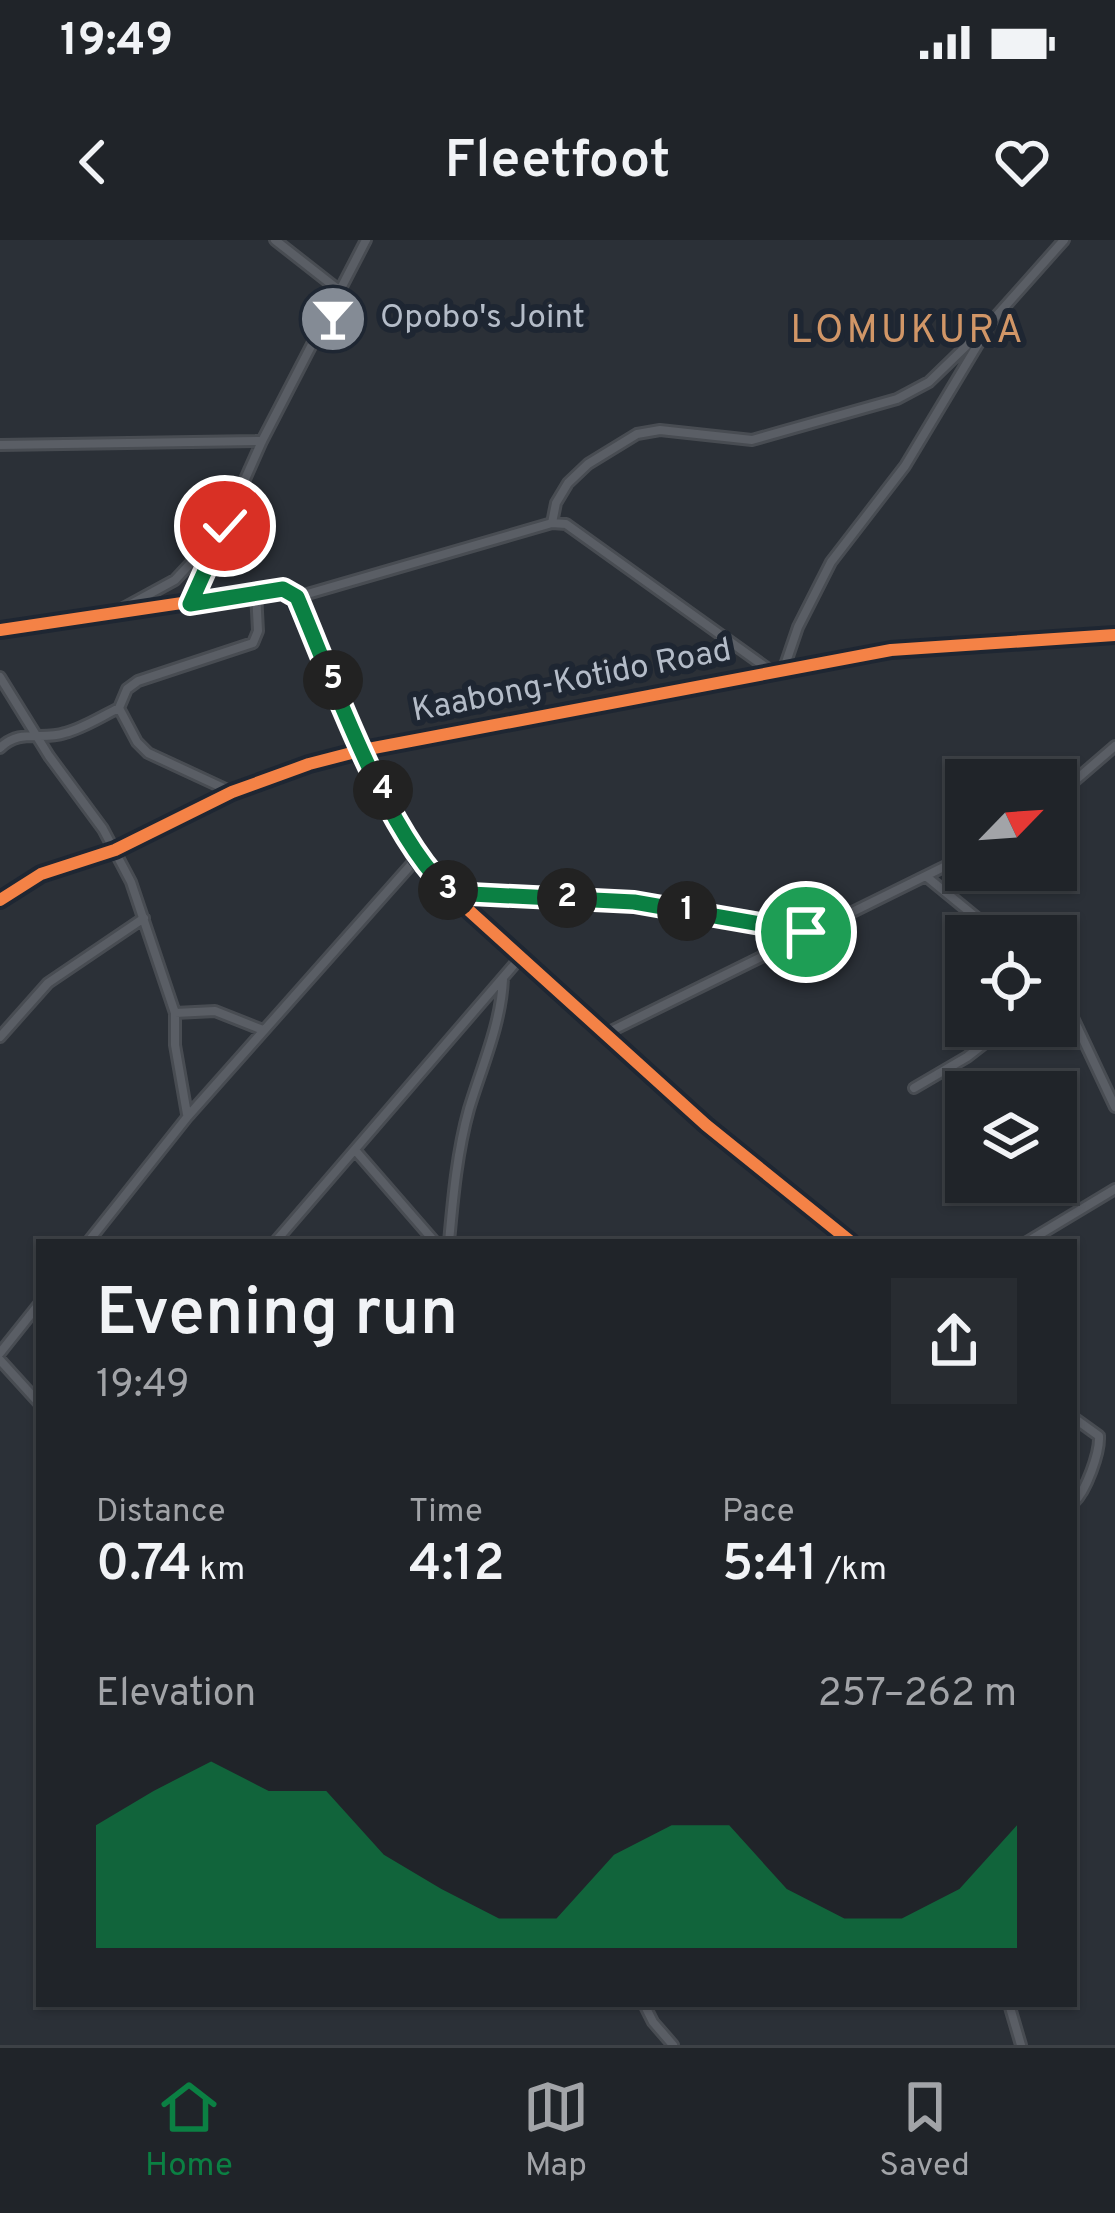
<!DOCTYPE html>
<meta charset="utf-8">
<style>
:root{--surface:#202429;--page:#282c31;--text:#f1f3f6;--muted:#a2a4a8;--line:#3d4146;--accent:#0b8043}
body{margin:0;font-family:Overpass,sans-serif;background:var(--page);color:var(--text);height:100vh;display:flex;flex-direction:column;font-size:45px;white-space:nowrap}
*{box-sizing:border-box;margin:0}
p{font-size:39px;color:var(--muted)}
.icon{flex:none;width:66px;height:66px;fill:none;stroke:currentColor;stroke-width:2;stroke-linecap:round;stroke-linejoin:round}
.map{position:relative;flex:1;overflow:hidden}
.details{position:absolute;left:36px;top:999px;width:1041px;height:768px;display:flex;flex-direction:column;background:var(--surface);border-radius:0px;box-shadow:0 3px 9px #0004,0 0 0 3px var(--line)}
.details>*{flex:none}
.needle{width:78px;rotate:65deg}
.controls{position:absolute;left:945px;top:519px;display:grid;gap:24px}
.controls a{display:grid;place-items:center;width:132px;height:132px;border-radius:0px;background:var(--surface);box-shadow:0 3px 9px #0004,0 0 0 3px var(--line);font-size:60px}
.pin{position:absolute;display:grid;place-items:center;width:102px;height:102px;color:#fff;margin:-51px;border:6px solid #fff;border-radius:50%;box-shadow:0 3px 12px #0007}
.km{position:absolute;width:60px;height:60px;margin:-30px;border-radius:50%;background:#222;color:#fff;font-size:33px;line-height:60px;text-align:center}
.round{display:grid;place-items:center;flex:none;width:126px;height:126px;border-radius:0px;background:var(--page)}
.summary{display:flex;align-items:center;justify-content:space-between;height:204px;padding:0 60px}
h1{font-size:66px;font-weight:600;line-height:90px}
.metrics{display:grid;grid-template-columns:repeat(3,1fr);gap:18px;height:204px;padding:12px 60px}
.metrics div{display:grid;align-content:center}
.metrics b{font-size:51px;font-weight:600}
.metrics small{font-size:33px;font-weight:400}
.metrics p{font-size:33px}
.chart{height:336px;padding:24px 60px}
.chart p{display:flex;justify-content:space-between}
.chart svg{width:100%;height:216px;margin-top:12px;fill:var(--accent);opacity:.7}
.status{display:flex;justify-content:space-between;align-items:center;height:84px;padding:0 60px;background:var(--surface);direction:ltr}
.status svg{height:33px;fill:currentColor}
header{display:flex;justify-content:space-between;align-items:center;height:156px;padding:0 60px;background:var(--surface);font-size:54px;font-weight:600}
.tab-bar{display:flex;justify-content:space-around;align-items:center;height:168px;border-top:3px solid var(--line);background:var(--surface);font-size:33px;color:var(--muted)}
.tab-bar a{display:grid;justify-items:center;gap:6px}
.tab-bar .active{color:var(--accent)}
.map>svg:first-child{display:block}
</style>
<div class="status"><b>19:49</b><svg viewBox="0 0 49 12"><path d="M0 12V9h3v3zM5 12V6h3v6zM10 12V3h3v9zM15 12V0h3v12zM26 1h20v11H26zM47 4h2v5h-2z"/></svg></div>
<header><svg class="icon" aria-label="back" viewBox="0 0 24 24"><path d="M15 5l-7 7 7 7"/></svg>Fleetfoot<svg class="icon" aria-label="heart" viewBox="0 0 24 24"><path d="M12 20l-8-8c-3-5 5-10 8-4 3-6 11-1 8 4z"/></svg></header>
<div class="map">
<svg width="1115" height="1805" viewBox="0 0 1115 1805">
<rect width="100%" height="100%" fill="#2b3037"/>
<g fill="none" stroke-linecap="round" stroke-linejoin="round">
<!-- minor casing -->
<g stroke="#484c52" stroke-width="14">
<path id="minor" d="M275,0L340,51
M0,205L262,201
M552,283L556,263L568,243L588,224L637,194L660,190L752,200L897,159L929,142L992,81
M297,357L552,283L566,284L771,431
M190,363L262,201L366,0
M120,370L175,340L216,296
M784,428L798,387L831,322L905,226L992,81L1064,0
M0,437L49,516L103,589L131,642L175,773V805L187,874
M119,468L137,502L148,513L232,552
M0,508C20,488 41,501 65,493C84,488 102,476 119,468L127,449L138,441L253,403L258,391L256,352
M1056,557L1115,506
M927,637L999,696
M452,653L634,661L806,692
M0,660L41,634L115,610L232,552L309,524L363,510L417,618L432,637L706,885L851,1002
M1056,751L1066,763L1115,867
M175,773L215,771L263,790
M607,793L966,616
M0,797L48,743L144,678
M914,848L967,817L1007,786
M355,910L435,1002
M88,1002L188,876L417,618
M275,1002L519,719
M449,1002C453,958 457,912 469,869C482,826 501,784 503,739
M1027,1002L1115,949
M0,1113L39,1064
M0,1120L39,1163
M1074,1178L1099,1196C1100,1213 1086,1251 1074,1262
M644,1764L653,1782L673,1805
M1009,1764L1021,1805"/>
</g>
<!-- tertiary casing -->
<g stroke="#484c52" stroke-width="15">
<path id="tertiary" d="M0,390L256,352L291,351L363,510L891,410L1115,395"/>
</g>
<!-- minor -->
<use href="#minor" stroke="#5a5e65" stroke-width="8"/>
<!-- tertiary -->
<use href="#tertiary" stroke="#5a5e65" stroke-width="9"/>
<!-- cycleway casing -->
<g stroke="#1e2632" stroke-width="20">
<path id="cycleway" d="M0,390L256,352L291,351L363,510L891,410L1115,395
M0,660L41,634L115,610L232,552L309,524L363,510L417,618L432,637L706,885L851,1002"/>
</g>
<!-- cycleway -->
<use href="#cycleway" stroke="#f48246" stroke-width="12"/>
</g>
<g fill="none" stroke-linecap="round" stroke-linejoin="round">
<!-- route casing -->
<g stroke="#fff" stroke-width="24">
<path id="route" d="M225,286L190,364L283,349L297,357C331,437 388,599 451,653L634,662L806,692"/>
</g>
<!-- route -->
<use href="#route" stroke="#0b8043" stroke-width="15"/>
</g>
<!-- icons -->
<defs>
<g id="bar-disc" transform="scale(3.45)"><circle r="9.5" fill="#848b95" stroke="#1e2632"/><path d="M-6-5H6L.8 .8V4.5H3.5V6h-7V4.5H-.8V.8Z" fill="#fff"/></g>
</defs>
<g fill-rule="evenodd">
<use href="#bar-disc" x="333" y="79"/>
</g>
<g text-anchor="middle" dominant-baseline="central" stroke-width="12" stroke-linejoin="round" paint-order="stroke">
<!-- poi labels -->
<g font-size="33" fill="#b4bcc8" stroke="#1e2632" text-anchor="start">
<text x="380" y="79">Opobo's Joint</text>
</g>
<!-- street labels -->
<g font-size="33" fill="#b4bcc8" stroke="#1e2632">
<text transform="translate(572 442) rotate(-11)">Kaabong-Kotido Road</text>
</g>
<!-- quarter labels -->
<g font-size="39" letter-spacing="3" fill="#d19667" stroke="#1e2632">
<text x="908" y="92">LOMUKURA</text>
</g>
</g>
</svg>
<div class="controls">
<a><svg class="needle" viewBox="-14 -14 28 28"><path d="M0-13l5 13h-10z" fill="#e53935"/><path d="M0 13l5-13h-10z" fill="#a2a4a8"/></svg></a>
<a><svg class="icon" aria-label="locate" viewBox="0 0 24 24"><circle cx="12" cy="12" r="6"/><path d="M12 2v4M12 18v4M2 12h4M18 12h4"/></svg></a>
<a><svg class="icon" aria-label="layers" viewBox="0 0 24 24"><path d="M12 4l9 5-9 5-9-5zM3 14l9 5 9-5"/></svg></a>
</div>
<div class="pin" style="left:806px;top:692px;background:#1e9e55"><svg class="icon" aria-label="arrive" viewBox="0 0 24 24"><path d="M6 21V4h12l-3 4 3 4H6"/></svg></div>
<div class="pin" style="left:225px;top:286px;background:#d93025"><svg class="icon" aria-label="check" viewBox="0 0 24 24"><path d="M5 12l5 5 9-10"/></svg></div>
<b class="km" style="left:687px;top:671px">1</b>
<b class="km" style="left:567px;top:658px">2</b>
<b class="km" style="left:448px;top:650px">3</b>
<b class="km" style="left:383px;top:550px">4</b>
<b class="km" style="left:333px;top:440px">5</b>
<section class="details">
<div class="summary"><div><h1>Evening run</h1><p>19:49</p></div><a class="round"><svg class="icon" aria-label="share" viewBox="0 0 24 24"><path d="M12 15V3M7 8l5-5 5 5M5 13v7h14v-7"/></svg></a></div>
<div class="metrics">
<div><p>Distance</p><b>0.74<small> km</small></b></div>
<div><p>Time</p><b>4:12</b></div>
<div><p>Pace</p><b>5:41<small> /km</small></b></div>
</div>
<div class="chart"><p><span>Elevation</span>257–262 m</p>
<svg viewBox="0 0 160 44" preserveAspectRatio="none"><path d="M0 44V19L10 12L20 6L30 12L40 12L50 25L60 32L70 38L80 38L90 25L100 19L110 19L120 32L130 38L140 38L150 32L160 19V44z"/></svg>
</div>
</section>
</div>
<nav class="tab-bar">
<a class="active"><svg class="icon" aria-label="home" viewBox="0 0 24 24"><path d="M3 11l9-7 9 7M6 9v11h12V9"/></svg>Home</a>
<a><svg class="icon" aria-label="map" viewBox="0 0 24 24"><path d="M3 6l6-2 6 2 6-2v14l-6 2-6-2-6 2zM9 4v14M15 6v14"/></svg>Map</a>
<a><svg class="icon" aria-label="saved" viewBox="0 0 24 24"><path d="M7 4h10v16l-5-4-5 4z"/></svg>Saved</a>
</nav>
